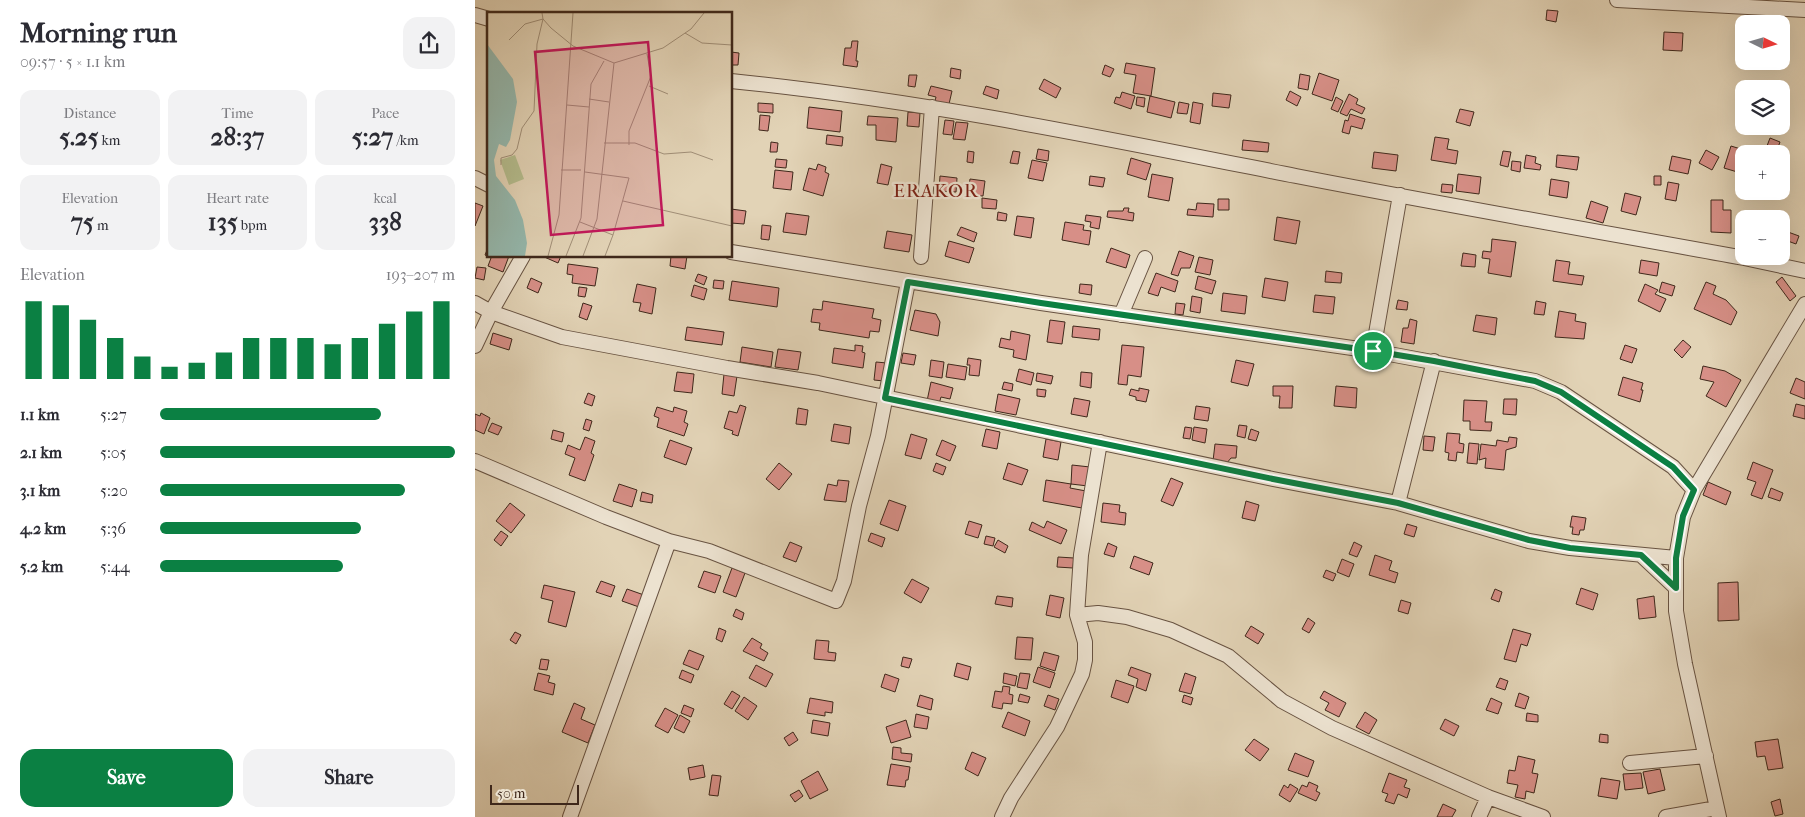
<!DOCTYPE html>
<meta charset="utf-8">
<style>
:root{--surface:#fff;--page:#f2f2f3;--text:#2b2b33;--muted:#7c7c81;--accent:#0b8043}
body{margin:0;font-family:"IM FELL French Canon",serif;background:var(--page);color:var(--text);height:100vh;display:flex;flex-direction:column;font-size:19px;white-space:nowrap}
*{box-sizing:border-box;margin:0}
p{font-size:16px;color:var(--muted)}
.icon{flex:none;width:28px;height:28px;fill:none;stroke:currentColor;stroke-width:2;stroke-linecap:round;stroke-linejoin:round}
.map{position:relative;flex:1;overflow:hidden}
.drawer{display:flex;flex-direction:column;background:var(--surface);width:475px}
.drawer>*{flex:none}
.needle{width:32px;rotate:95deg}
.controls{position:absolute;left:1260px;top:15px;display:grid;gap:10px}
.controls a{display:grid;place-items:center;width:55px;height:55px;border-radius:10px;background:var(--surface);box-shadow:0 5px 20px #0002;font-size:25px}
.scale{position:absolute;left:15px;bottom:12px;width:89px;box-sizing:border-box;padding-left:5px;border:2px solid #3f281b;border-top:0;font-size:14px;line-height:18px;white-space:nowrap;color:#3f281b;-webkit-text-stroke:4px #ece2d0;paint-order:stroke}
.pin{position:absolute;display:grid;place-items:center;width:42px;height:42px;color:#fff;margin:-21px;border:2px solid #fff;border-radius:50%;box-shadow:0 1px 5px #0007}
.round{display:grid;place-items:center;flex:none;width:52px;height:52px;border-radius:15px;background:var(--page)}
.overview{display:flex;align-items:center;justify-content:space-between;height:85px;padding:0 20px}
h1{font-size:28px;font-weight:800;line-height:38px}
.figures{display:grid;grid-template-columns:repeat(3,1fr);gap:8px;height:85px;padding:5px 20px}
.figures div{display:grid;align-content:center;border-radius:12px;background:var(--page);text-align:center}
.figures b{font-size:25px;font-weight:800}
.figures small{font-size:14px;font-weight:400}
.figures p{font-size:14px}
.chart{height:140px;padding:10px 20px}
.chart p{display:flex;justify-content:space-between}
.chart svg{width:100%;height:90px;margin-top:5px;stroke:var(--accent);stroke-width:6}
.primary-button{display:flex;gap:10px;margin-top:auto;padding:10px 20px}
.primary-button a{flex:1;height:58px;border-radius:15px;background:var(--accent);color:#fff;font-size:20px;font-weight:800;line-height:58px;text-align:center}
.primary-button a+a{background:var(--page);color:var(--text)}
ul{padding:0 20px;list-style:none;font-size:16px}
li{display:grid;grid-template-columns:80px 60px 1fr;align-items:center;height:38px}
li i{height:12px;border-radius:6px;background:var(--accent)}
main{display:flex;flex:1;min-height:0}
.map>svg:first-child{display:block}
</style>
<main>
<section class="drawer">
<div class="overview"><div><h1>Morning run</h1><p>09:57 · 5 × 1.1 km</p></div><a class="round"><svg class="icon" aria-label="share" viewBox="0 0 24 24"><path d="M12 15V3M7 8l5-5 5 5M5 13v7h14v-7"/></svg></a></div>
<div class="figures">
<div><p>Distance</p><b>5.25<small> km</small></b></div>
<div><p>Time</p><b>28:37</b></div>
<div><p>Pace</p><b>5:27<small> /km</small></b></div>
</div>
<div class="figures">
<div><p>Elevation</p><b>75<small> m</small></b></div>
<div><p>Heart rate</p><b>135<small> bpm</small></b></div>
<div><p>kcal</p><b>338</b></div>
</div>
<div class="chart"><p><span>Elevation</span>193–207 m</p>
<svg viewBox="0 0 160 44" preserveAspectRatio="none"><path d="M5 44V6M15 44V8M25 44V15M35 44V24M45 44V33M55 44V38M65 44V36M75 44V31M85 44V24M95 44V24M105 44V24M115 44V27M125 44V24M135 44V17M145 44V11M155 44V6"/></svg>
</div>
<ul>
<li><b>1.1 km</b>5:27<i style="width:75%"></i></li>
<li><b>2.1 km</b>5:05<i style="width:100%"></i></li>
<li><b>3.1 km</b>5:20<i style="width:83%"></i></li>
<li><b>4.2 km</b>5:36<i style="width:68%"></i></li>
<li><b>5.2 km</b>5:44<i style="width:62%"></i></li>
</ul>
<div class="primary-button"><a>Save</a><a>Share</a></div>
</section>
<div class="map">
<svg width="1330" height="817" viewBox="0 0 1330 817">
<rect width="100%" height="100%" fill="#e2d3b6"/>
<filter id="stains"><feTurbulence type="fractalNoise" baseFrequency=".004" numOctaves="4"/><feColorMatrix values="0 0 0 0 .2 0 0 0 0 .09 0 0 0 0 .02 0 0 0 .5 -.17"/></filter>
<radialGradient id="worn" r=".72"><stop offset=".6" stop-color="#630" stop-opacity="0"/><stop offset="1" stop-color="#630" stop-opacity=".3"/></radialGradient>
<!-- building -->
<path fill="#d78f87" stroke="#3f281b" d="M1072,10L1083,11L1081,22L1071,20Z
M1189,32L1208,33L1207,51L1188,50Z
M377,41H383L381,61H383L382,67L368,65L370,48H376Z
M256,52L264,53L263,65H256Z
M651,63L680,68L676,96L658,93L661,75L649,73Z
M630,65L639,69L635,77L627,74Z
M476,68L486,70L485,79L475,77Z
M844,73L864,80L857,101L837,94Z
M825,74L835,76L833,90L823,88Z
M434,75H442L440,87L433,86Z
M569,79L586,88L581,98L564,89Z
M456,86L477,91L474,104L460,101L461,97L453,95Z
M511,86L524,90L522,99L508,94Z
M815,91L826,97L822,106L811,100Z
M647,92L660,96L656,109L639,103L641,97L645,98Z
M738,93L756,95L754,108L737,106Z
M874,94L883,99L881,104L890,108L887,114L876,109L872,116L865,113Z
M675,96L700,102L696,118L672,112Z
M662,97L670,98L669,107L661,105Z
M861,97L868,101L863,112L856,109Z
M704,102L714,104L712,114L702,113Z
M718,102L728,104L725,124L715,122Z
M283,103L298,104V113L283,112Z
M334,107L367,111L365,132L332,128Z
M985,109L999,112L995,126L981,122Z
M433,112L445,113L444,127L432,126Z
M875,114L890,119L887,129L876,126L874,134L867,132L870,120L873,121Z
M285,115L295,116L293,131L284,130Z
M393,116L423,118L421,142L401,140V125H392Z
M470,120L479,121L477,135L468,134Z
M481,122L493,123L490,140L478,139Z
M352,135L368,137L367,146L351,144Z
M960,137L974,139L972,149L983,151L981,164L956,160Z
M1295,138L1305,142L1302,150L1292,146Z
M768,140L794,143L793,152L767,150Z
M296,142L303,143L302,152H295Z
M1256,146L1269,150L1267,158L1269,159V174L1249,168Z
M563,149L574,151L573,161L561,159Z
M1231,150L1244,157L1237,170L1224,163Z
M493,151L499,152L498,163L492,162Z
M538,151L545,152L543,164L535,163Z
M1028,151L1036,152L1033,167L1025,165Z
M899,152L923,155L921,171L897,168Z
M1051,155L1061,157L1060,163L1066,165L1065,170L1049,168Z
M1082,155L1104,157L1102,170L1081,167Z
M1197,156L1216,160L1213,174L1194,170Z
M656,158L676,164L671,180L652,174Z
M301,159L312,160L311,168L300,167Z
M557,160L572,163L568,181L553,178Z
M1037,161L1046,162L1045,172L1036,170Z
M343,164L351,167L350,172L354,174L348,196L328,190L334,168L341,170Z
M406,164L417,167L413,185L402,183Z
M300,170L318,172L316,190L298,188Z
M677,174L698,178L694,201L673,197Z
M983,174L1006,177L1004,194L981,191Z
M465,176L482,178L481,192L464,191Z
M615,176L630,178L628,187L614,185Z
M1179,176H1186V185H1179Z
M495,179L510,181L508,196L493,195Z
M1076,179L1094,182L1092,198L1074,195Z
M1193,182L1204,184L1201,201L1190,199Z
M967,184L978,185L977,193L966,192Z
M1150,193L1166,197L1161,215L1146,211Z
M507,198L522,200L521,209L507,208Z
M743,199H754V210H743Z
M1236,200H1248V210H1256V233L1236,232Z
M1116,201L1133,207L1128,223L1111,218Z
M0,203L8,206L0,226Z
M722,203L739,204L738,217L712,215L713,209L721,210Z
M649,208H654L653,212L659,213L658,221L632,217L633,211H648Z
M256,209L271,211L269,224L256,223Z
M523,212L532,214L531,221L522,220Z
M311,213L334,216L331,235L308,232Z
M611,215L626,217L624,229L615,227L616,222L610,221Z
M542,216L559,218L556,238L539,235Z
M802,217L825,221L821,244L799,240Z
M590,222L609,225L608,230L616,231L614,245L587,240Z
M287,225L296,226L294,240L286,239Z
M486,227L502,233L499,242L482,235Z
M412,231L437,235L434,252L409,248Z
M1313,232L1324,236L1321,244L1310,240Z
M1017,239L1041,242L1036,277L1013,273L1015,259L1007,258L1008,251L1016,252Z
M474,241L499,248L494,263L470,256Z
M14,245V256H34L28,272L13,266L16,258L10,255Z
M636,248L655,255L651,268L631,262Z
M704,251L719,256L715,268H706L703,276L696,274Z
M988,253L1001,255L1000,267L986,266Z
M67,256H86L83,263Z
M196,256H212L210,269L195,266Z
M724,257L738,260L735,275L720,272Z
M1081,260L1095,262L1093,274L1109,276L1107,285L1078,281Z
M1166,260L1184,263L1182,276L1164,273Z
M93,264L123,268L120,286L97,283L98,275L92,274Z
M2,267L11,268L9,280L0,278Z
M851,271L867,273L866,283L850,282Z
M681,273L703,281L700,292L686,287L683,296L673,293Z
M223,274L232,277L229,285L220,281Z
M723,276L741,281L737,294L720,289Z
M1307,277L1321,296L1315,301L1301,282Z
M56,278L67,283L63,293L52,288Z
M790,278L813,282L810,301L787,297Z
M239,280L249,281L248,289L238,288Z
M257,281L304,288L302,307L254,300Z
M1187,282L1200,286L1197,296L1184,292Z
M1231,282L1241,286L1238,294L1251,300L1262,312L1256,325L1219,309Z
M162,284L181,288L177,314L164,311L166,303L158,302Z
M605,284L617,285L616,295L604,293Z
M1170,284L1183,290L1180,294L1191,299L1185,312L1163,301Z
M219,285L232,289L229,300L216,296Z
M104,287L112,288L110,297L103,296Z
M748,293L772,296L770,314L746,311Z
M840,295L860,297L858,314L838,312Z
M717,296L727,298L725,313L715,311Z
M923,300L933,302L932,310L921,309Z
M348,301L399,309L397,318L406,320L404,332L395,331L394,338L344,330L345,323L336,322L338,309L347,310Z
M1061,301L1071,303L1069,315L1059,314Z
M108,303L117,306L112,320L104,317Z
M701,303L710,304L708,315L700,314Z
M440,310L461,314L465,322L463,336L435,330Z
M1084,311L1101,314L1100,321L1111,323L1109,339L1080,337Z
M1001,315L1022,318L1020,335L998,331Z
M935,319L942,321L939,344L926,342L928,328H933Z
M575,320L590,322L587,344L572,342Z
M598,326L625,329L624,340L597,337Z
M212,327L249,332L247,345L210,340Z
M536,331L555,335L551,360L538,357L539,350L524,347L526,338L535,340Z
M18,333L37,339L34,350L15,344Z
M1208,340L1216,347L1207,358L1199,350Z
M380,345L388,346L387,352L390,353L388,368L357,363L359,348L380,351Z
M647,345L669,347L666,377L653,375L652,385L643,384Z
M1150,345L1162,349L1157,363L1145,359Z
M267,347L298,352L296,367L265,362Z
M303,349L326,352L323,370L300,367Z
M428,353L441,355L439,365L426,363Z
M493,358L506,360L504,376L494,375L495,365H492Z
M456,360L469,362L467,378L454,376Z
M761,360L779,364L773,386L756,382Z
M401,362L412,363L409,381L399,380Z
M473,364L492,367L490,380L471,377Z
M1228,366L1250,371L1266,380L1251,407L1231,396L1239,382L1225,379Z
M544,369L559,373L556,385L541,381Z
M202,372L219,374L217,393L199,391Z
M606,372L617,373L616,388L605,386Z
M562,373L578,376L576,384L561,381Z
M249,374L262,376L259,396L247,394Z
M1148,377L1168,383L1166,390H1168L1165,402L1143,395Z
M1321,378L1330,382V399L1315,393Z
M456,382L478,388L475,399L466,397L464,404L452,401Z
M529,382L538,384L537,391L527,389Z
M798,386H818L817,408H804L805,396H798Z
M861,386L882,388L881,408L859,406Z
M664,388L674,390L671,402L661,400V397L654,395L656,389L664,391Z
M562,389L571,390L570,397L562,396Z
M113,393L120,396L117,406L109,403Z
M523,394L545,399L541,415L520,411Z
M599,398L615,401L612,417L596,414Z
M1029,399H1042L1041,415L1028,414Z
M989,400L1012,401L1010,422H1017L1016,431L995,430V421H988Z
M1321,404L1330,406V419L1318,416Z
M265,405L271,407L263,436L257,434L258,431L249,428L254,411L262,413Z
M721,406L735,408L733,421L719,419Z
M182,407L198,412L199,407L212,411L209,422L213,424L209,436L182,427L184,418L179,416Z
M323,408L333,410L331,425L321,424Z
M6,413L15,418L9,434L0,430V414L5,416Z
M111,419L117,421L114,431L108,429Z
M17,423L27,427L23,435L13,431Z
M359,424L376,427L374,444L356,441Z
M764,425L772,426L770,438L762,436Z
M710,427L717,428L715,439L708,438Z
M719,427L732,429L730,443L717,440Z
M511,429L525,432L522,449L507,446Z
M776,429L784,432L781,441L773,439Z
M78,430L89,433L87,442L76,439Z
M972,433L985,434L984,443L989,444L988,453L982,452L981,461L973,460L974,453L970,452Z
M436,434L452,439L446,459L430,455Z
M949,436L960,437L958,451L948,450Z
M110,437L120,441L116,453L119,455L110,481L94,475L100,458L90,454L93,445L105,450Z
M1034,437L1042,438L1041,447L1031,450L1029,470L1010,468L1011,458L1004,460L1006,444L1021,446L1022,440L1033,442Z
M571,439L586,442L583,460L568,457Z
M195,440L217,448L211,465L189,457Z
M467,440L481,446L475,461L461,455Z
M994,443L1004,444L1002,464L992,463Z
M740,444L762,446L761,458H756L751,464L738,461Z
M1278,462L1298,470L1287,499L1276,495L1281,482L1272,479Z
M304,463L317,474L304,490L291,479Z
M461,463L471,467L468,475L458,471Z
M533,463L553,470L547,485L528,479Z
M597,465L615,467L613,486L596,484Z
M696,478L708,483L698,506L686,501Z
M363,480L374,481L371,502L349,500L353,484L362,486Z
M571,480L596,484L595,488L611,491L607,508L568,501Z
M1233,482L1256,492L1251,505L1228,495Z
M144,484L162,490L157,507L138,501Z
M1296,488L1308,493L1305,501L1293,497Z
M167,492L178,495L177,503L165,501Z
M414,500L431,506L423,531L405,524Z
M771,501L784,505L780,521L767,518Z
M35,503L50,515L36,533L21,521Z
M628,503L645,505L644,512L651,513L650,525L626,522Z
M1097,516L1111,518L1109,530H1105L1104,535L1097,534L1098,527H1095Z
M494,521L507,525L503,538L490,534Z
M572,521L592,530L586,544L554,530L557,522L569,528Z
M932,524L942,527L939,537L929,534Z
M26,531L33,536L26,546L19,540Z
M396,533L410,538L407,547L393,541Z
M511,536L520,538L518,546L509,544Z
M523,540L533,546L530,553L519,547Z
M315,542L327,547L321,562L308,557Z
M879,542L887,546L882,557L874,554Z
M633,543L642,547L639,557L629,554Z
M900,555L917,561L914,570L923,573L920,583L894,575Z
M659,556L678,563L674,575L655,568Z
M583,557L599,558L598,568L582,567Z
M867,559L879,564L874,577L862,572Z
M257,568L270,573L261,597L248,592Z
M851,570L861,574L858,581L848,577Z
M229,571L246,576L240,593L223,587Z
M437,579L454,588L446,603L429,593Z
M126,581L140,586L136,597L121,592Z
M1263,582L1264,620L1243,621V583Z
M69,585L100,592L91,627L73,622L78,601L66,598Z
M1106,588L1123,594L1118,610L1101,604Z
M152,589L169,595L164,607L147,601Z
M1020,589L1027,592L1024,602L1016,599Z
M575,595L589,598L585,618L571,615Z
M522,596L538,598L537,607L520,604Z
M1179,596L1181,617L1164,619L1162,599Z
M926,600L936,603L933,614L923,611Z
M261,609L269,613L267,620L258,616Z
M833,618L840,623L834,633L827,629Z
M776,626L789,634L783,644L770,636Z
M244,628L251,631L247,642L241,639Z
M1038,629L1056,634L1052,646L1046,644L1041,662L1029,659Z
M40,632L46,635L41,644L35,640Z
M542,637L558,638L556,660L540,659Z
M277,638L287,644L285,648L293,653L289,661L268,651Z
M341,640L354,641L353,652L361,653L360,661L339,659Z
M214,650L229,656L223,670L208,664Z
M569,652L584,656L580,671L565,666Z
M428,657L437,659L434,668L426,666Z
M66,659L74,660L72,670L64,669Z
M482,663L496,667L493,680L479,676Z
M281,665L298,674L291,687L274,678Z
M563,667L580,673L575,688L558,682Z
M656,667L676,674L671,691L661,687L663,679L653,675Z
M207,670L219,675L216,683L204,678Z
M63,673L75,676L73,682L80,684L78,695L59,690Z
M529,673L542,676L540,686L528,683Z
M545,673L555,674L552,689L542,687Z
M710,673L721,677L716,694L704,691Z
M410,674L424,679L420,692L406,687Z
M1025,678L1033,681L1030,690L1021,687Z
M641,680L659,686L653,703L636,697Z
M528,686L535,687L534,694L538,695L537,704L528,703L527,709L517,707L520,691L527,692Z
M257,691L265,696L257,709L249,704Z
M849,691L871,703L864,717L850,710L854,703L845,698Z
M1044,693L1054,697L1050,709L1040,706Z
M545,694L555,697L553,703L543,701Z
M445,695L458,699L456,710L442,706Z
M573,695L584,699L580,710L569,706Z
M709,695L718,698L716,705L707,702Z
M269,697L282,706L273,720L260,711Z
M335,698L358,702L357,713L350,712V716L332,713Z
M1016,698L1027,703L1023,714L1011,710Z
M99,703L110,708L106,719L120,725L113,743L87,732Z
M209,705L219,709L216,717L206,713Z
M190,708L203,715L193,733L180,726Z
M533,712L555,721L550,736L527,727Z
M890,712L902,720L894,734L881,727Z
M1052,713L1063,715V722L1051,721Z
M441,714L454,717L452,729L439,727Z
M205,715L215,721L209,733L199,728Z
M970,719L984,726L979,736L965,729Z
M338,720L355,723L353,736L336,733Z
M431,720L436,737L416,743L411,727Z
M318,732L323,740L314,746L309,738Z
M1125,734L1133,735V743L1124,742Z
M779,739L794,749L785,761L770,750Z
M1303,739L1308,768L1293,770L1290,756L1282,757L1280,742Z
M418,747L426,748V753L437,754L436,762L417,759Z
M497,752L511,758L503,776L490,769Z
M820,753L839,761L833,777L813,770Z
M1043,756L1060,760L1057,773L1063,774L1059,793L1051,791L1050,799L1040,797L1043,785L1032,783L1034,770L1040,771Z
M416,764L435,767L433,780H431L430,787L412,785Z
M228,765L230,777L215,780L213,768Z
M1185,769L1190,790L1173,794L1168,772Z
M343,771L353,790L335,799L326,781Z
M914,773L932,780L929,787L935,789L932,798L923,794L919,804L910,801L913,794L907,792Z
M1166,773L1168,788L1150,790L1148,774Z
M237,775L246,776L243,796L234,795Z
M1126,778L1145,781L1142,799L1123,796Z
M834,782L843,786L841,791L845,793L841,801L823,793L827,785L832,787Z
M815,784L823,789L815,802L804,795L809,785L813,788Z
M324,790L328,796L320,802L315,795Z
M1305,799L1308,814L1300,816L1296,802Z
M968,804L981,810L977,817H962Z"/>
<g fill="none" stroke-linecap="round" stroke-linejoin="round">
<!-- minor casing -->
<g stroke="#685342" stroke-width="16">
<path id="minor" d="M1142,0L1330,10
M0,15L14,19
M256,81C446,100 634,139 821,176C970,205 1120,231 1269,258L1330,271
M0,178L14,185
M256,252L566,303L898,351L1060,381L1086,392L1198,467L1219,490
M446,257L457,107
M0,303L16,312L87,337L252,368L343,383L798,479L923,503L1054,541L1095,548L1201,558
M646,315L670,258
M0,346L16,312L48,256
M898,351L925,195
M0,461L131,517L194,541L234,551L361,601L369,581L384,506L403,436L433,282
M923,503L959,361
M1166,555L1201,588
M602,615L623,613L652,617L696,630L753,656L807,701L857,728L1013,797L1068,817
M1155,763L1231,756
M95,817L194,541
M527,817L536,798L582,727L607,674L610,660V642L602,615L606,555L625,442
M1004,817L1013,797
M1191,817L1242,808
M1244,817L1210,664L1201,611V558L1208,517L1219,490L1330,304"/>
</g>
<!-- minor -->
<use href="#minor" stroke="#ece2d0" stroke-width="14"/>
</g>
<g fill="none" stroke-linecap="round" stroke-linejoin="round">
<!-- route casing -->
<g stroke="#fff" stroke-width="10">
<path id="route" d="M433,282L566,303L898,351L959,361L1060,381L1086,392L1198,467L1219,490L1208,516L1201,558V588L1166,555L1095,548L1054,540L923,503L798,479L410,398Z"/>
</g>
<!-- route -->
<use href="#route" stroke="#0b8043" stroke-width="6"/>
</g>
<g text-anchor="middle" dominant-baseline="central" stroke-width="4.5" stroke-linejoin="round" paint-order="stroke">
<!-- quarter labels -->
<g font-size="19" letter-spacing="1" fill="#7a1f14" stroke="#ece2d0">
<text x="461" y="191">ERAKOR</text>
</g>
</g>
<!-- overview -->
<g transform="translate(12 12)">
<rect width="245" height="245" fill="#e2d3b6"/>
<path d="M28,143L37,167L22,173L13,148Z" fill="#b4bc8d"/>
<path d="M0,32L26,67L30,90L23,128L19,135L12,132L7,148L9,164L28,188L36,208L40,231L38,244H0Z" fill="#95b8ad"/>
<path fill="none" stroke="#a18f78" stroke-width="1" d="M55,1L56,7L64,16L86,34L127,51L176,36L204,17L217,1M198,21L215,31L245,33M162,74L181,82M102,87L122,90M80,93L102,95M117,131H148L177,142L204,140L226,148M142,133V119L164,64L160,42M14,153V146L25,143L30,137L35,116L47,99L50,32L56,7L38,12L22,28M74,158H94M98,160L142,166L126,223M136,189L245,214M93,210L126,223L118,244M61,244L72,203L86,1M79,244L94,206L104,72L117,49M96,244L110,207L127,51"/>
<path fill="#c2185b" fill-opacity="0.15" stroke="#c2185b" stroke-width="2.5" d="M161,30L176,213L64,223L48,40Z"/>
<rect width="245" height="245" fill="none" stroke="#3f281b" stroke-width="2.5"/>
</g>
<rect width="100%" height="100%" filter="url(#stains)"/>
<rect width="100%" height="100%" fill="url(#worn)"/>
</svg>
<div class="controls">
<a><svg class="needle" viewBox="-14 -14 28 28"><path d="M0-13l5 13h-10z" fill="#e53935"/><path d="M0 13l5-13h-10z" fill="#7c7c81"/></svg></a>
<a><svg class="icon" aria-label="layers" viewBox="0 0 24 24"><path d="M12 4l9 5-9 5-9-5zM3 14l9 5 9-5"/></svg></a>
<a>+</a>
<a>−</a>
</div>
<div class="scale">50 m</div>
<div class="pin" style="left:898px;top:351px;background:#1e9e55"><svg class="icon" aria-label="arrive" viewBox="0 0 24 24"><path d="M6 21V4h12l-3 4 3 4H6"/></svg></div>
</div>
</main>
